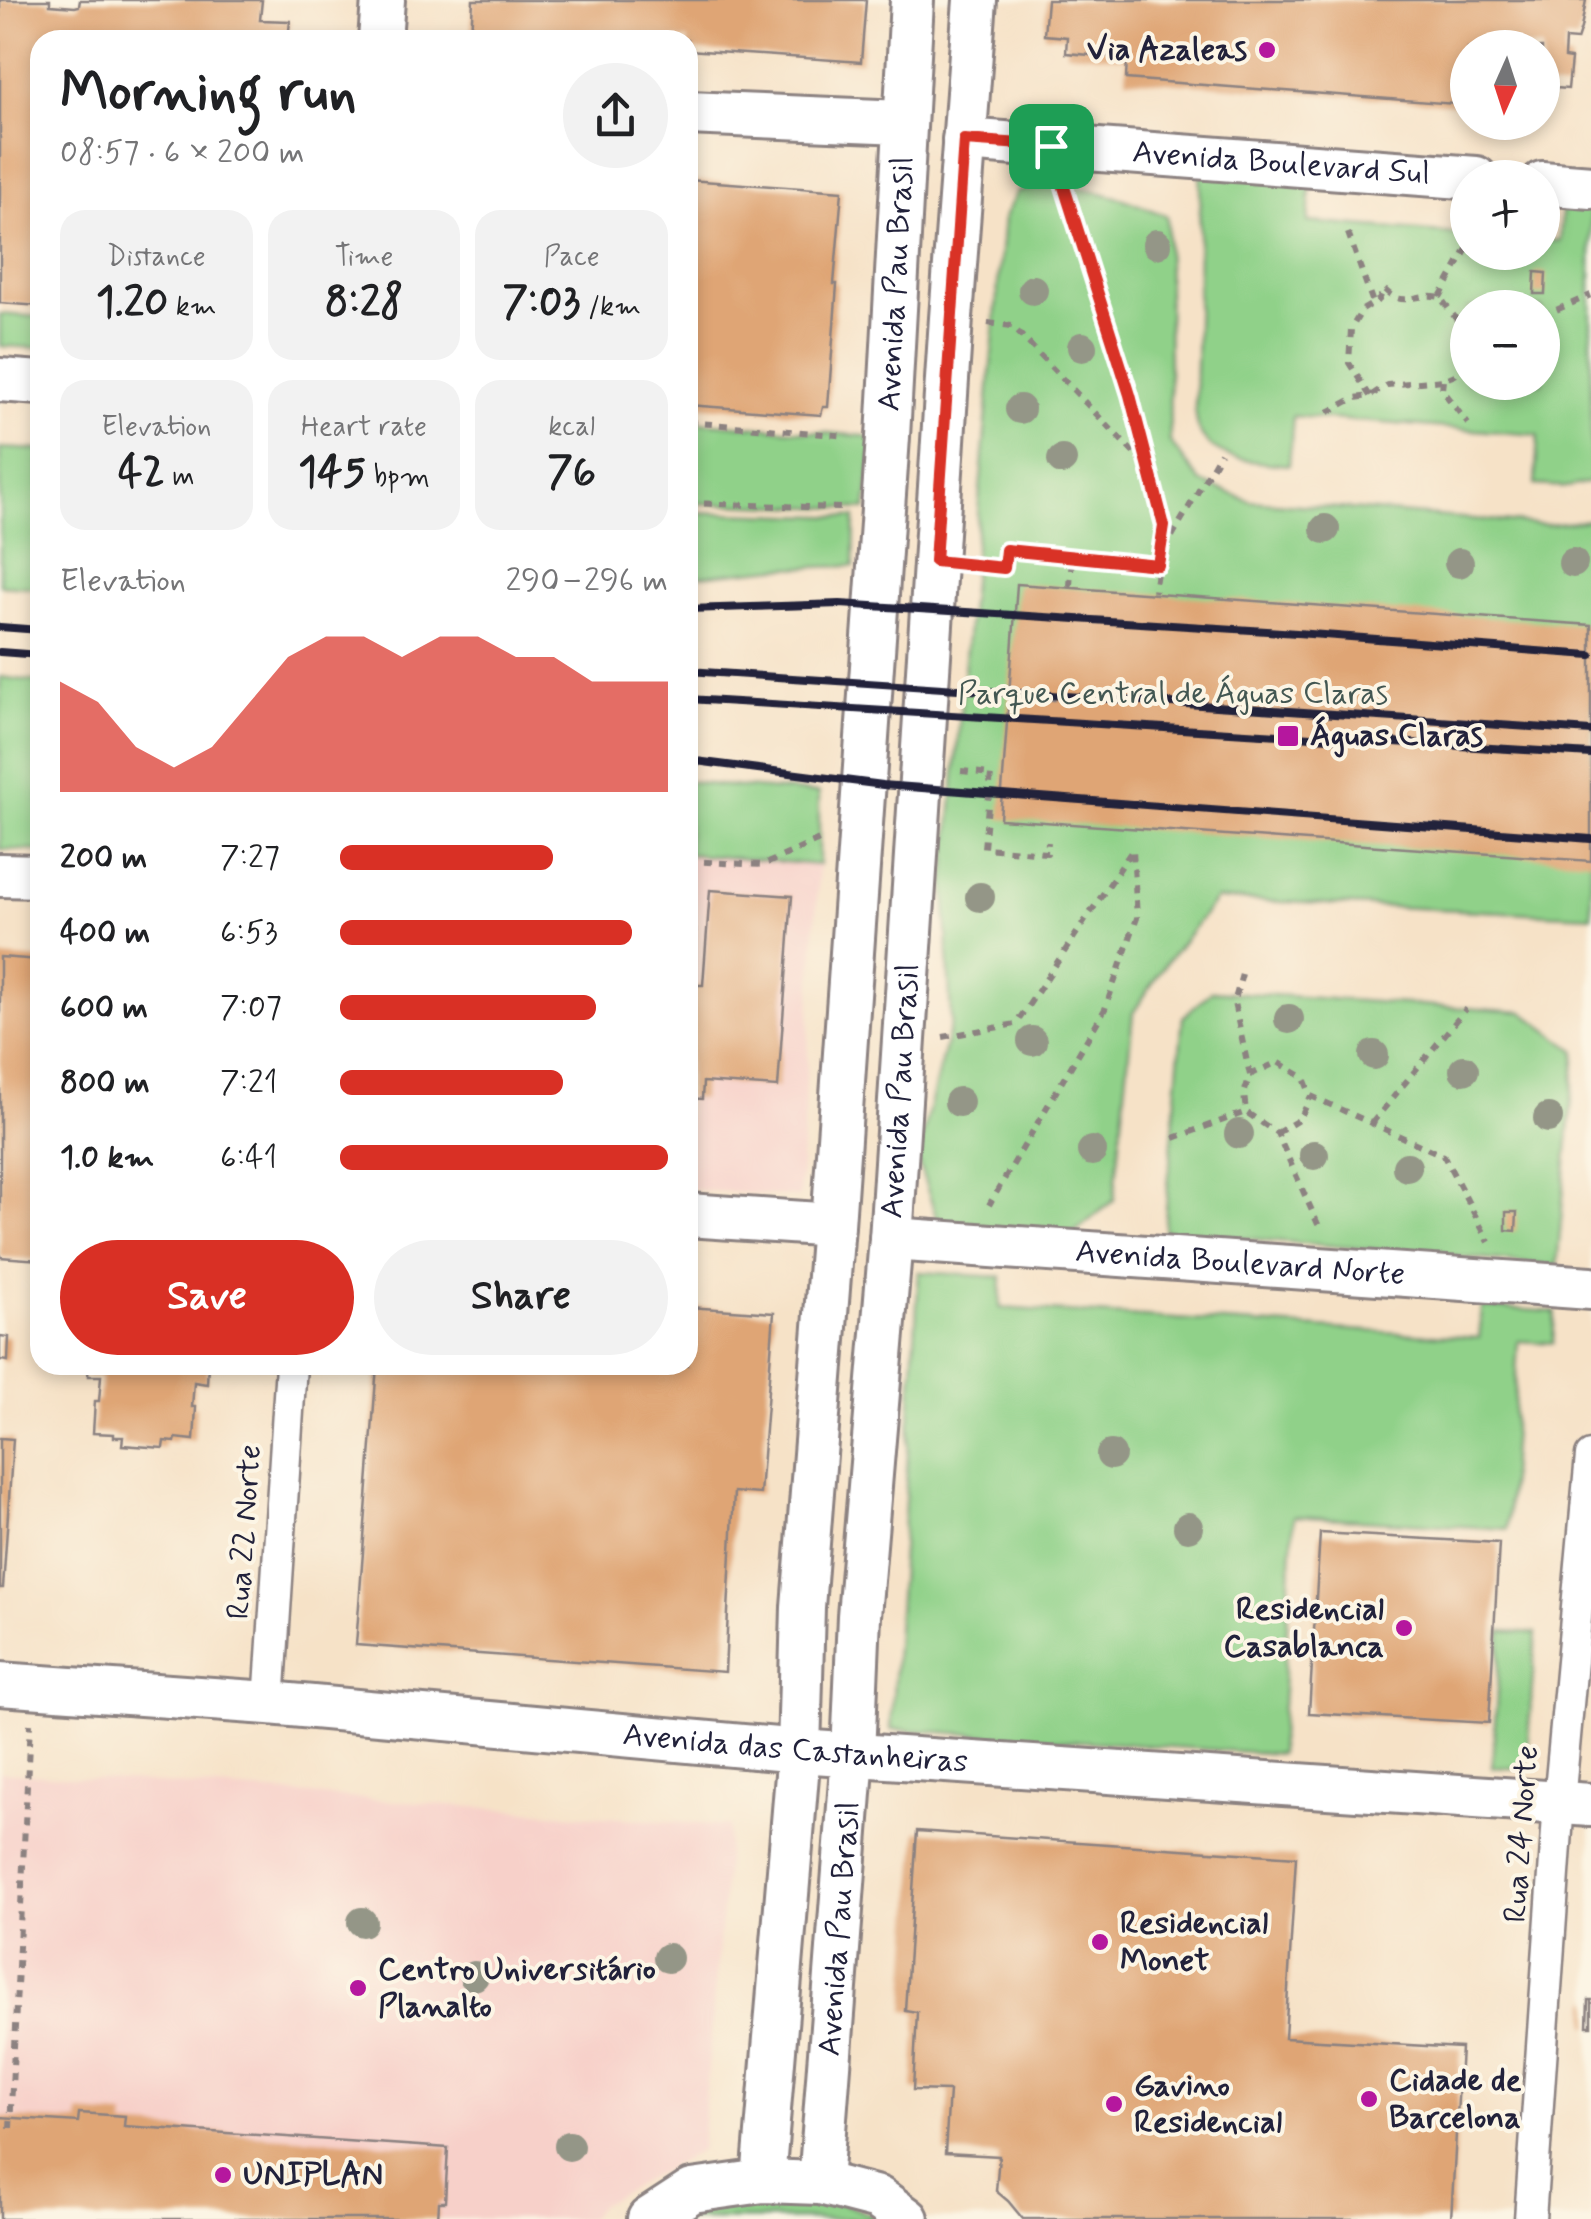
<!DOCTYPE html>
<meta charset="utf-8">
<style>
:root{--surface:#fff;--page:#f2f2f2;--text:#202124;--muted:#757577;--accent:#d93025}
body{margin:0;font-family:Mynerve,sans-serif;background:var(--page);color:var(--text);height:100vh;display:flex;flex-direction:column;font-size:38px;white-space:nowrap}
*{box-sizing:border-box;margin:0}
p{font-size:32px;color:var(--muted)}
.icon{flex:none;width:55px;height:55px;fill:none;stroke:currentColor;stroke-width:2;stroke-linecap:round;stroke-linejoin:round}
.map{position:relative;flex:1;overflow:hidden}
.panel{position:absolute;left:30px;top:30px;width:668px;height:1345px;display:flex;flex-direction:column;background:var(--surface);border-radius:30px;box-shadow:0 5px 15px #0003}
.panel>*{flex:none}
.needle{width:65px;rotate:183deg}
.fabs{position:absolute;left:1450px;top:30px;display:grid;gap:20px}
.fabs a{display:grid;place-items:center;width:110px;height:110px;border-radius:50%;background:var(--surface);box-shadow:0 5px 15px #0003;font-size:50px}
.pin{position:absolute;display:grid;place-items:center;width:85px;height:85px;color:#fff;margin:-42px;border-radius:20px;box-shadow:0 5px 15px #0006}
.round{display:grid;place-items:center;flex:none;width:105px;height:105px;border-radius:52px;background:var(--page)}
.summary{display:flex;align-items:center;justify-content:space-between;height:170px;padding:0 30px}
h1{font-size:55px;font-weight:700;line-height:75px}
.figures{display:grid;grid-template-columns:repeat(3,1fr);gap:15px;height:170px;padding:10px 30px}
.figures div{display:grid;align-content:center;border-radius:25px;background:var(--page);text-align:center}
.figures b{font-size:42px;font-weight:700}
.figures small{font-size:28px;font-weight:400}
.figures p{font-size:28px}
.chart{height:280px;padding:20px 30px}
.chart p{display:flex;justify-content:space-between}
.chart svg{width:100%;height:180px;margin-top:10px;fill:var(--accent);opacity:.7}
.primary-button{display:flex;gap:20px;margin-top:auto;padding:20px 30px}
.primary-button a{flex:1;height:115px;border-radius:60px;background:var(--accent);color:#fff;font-size:40px;font-weight:700;line-height:115px;text-align:center}
.primary-button a+a{background:var(--page);color:var(--text)}
ul{padding:0 30px;list-style:none;font-size:32px}
li{display:grid;grid-template-columns:160px 120px 1fr;align-items:center;height:75px}
li i{height:25px;border-radius:12px;background:var(--accent)}
.map>svg:first-child{display:block}
</style>
<div class="map">
<svg width="1591" height="2219" viewBox="0 0 1591 2219">
<rect width="100%" height="100%" fill="#fcf5e5"/>
<filter id="ink" filterUnits="userSpaceOnUse"><feTurbulence type="fractalNoise" baseFrequency=".01" numOctaves="2"/><feDisplacementMap in="SourceGraphic" scale="20" xChannelSelector="R" yChannelSelector="G"/><feConvolveMatrix kernelMatrix="1 2 1 2 8 2 1 2 1" color-interpolation-filters="sRGB"/></filter>
<filter id="wash" filterUnits="userSpaceOnUse"><feTurbulence type="fractalNoise" baseFrequency=".0048" numOctaves="4" result="noise"/><feDisplacementMap in="SourceGraphic" scale="40" xChannelSelector="R" yChannelSelector="G"/><feGaussianBlur stdDeviation="2.25" result="paint"/><feColorMatrix in="noise" values="0 0 0 0 0 0 0 0 0 0 0 0 0 0 0 0 0 1.4 0 .05"/><feComposite in="paint" operator="in"/></filter>
<g filter="url(#wash)">
<rect width="100%" height="100%" fill="#f6e2c7"/>
<!-- built -->
<path fill="#f7d0c9" d="M688,854L819,865L799,1197L688,1189Z
M0,1772L729,1826L701,2150L599,2205L590,2219H0Z"/>
<!-- green -->
<path fill="#90d189" stroke="#597a62" stroke-width="2.5" fill-rule="evenodd" d="M1201,157L1312,166L1308,222L1467,235L1468,252H1542L1543,240L1560,241L1564,185L1591,187V482L1567,487L1535,485L1538,435L1293,416L1289,465C1259,462 1217,463 1200,433C1197,427 1196,417 1195,409ZM1468,308H1542V382H1468Z
M1062,183L1124,199L1167,216L1170,442L1201,482L1250,501L1548,525L1591,520V916L1216,899L1164,966L1133,1013L1114,1200L1069,1237L939,1226L917,1158L951,1022L945,887L1004,217L1017,192Z
M0,314L40,317V348L0,346Z
M688,421L874,437L866,509L688,503Z
M0,448L40,450V588L0,585Z
M688,512L855,517L854,566L777,568L688,577Z
M0,677L40,682V851L0,849Z
M688,781L716,785L819,793V865L688,854Z
M1212,991L1523,1012L1576,1051L1557,1266L1164,1231L1183,1017Z
M919,1272L1001,1277L1000,1308L1479,1338L1482,1307L1555,1312L1553,1343L1518,1341L1507,1529L1294,1516L1279,1754L891,1729Z
M1501,1631L1536,1633L1526,1769L1492,1767Z
M807,2190L883,2219H663L681,2207Z"/>
<g id="blocks">
<!-- building -->
<path fill="#dfa575" d="M0,0H50V5L75,7L79,6L80,0H262L260,20L290,21L288,40H40V306L0,303Z
M473,0H866L861,62L688,50V40H549L471,35Z
M1047,0H1586L1581,28L1577,40L1565,39L1564,58L1571,59L1568,89L1542,87V48H1468V105L1126,79L1127,58L1066,53L1067,37L1044,35Z
M688,180L842,191L834,284H837L828,407H823L821,415L688,405Z
M1535,272L1546,273L1545,294H1534Z
M1017,584L1591,625V861L1000,819Z
M710,890L792,896L778,1087L703,1082L702,1099L688,1098V929L696,930L692,985H703Z
M0,957L40,960V1260L0,1257Z
M1506,1212H1517L1516,1231L1506,1230Z
M688,1307L774,1313L760,1494L734,1492L725,1672L356,1645L377,1365H688Z
M0,1336L9,1337L8,1361L0,1360Z
M89,1365H208L207,1384L194,1382L192,1407H196L194,1440L176,1438L175,1442L164,1441L163,1448L122,1445L123,1437H114V1434L93,1433L95,1401H99L101,1376H88Z
M0,1438L13,1439L3,1588H0Z
M1320,1533L1499,1543L1489,1723L1309,1713Z
M917,1831L1296,1857L1285,2038L1461,2048L1451,2219H1023L1008,2201L996,2191L999,2156L945,2153L949,2091L913,2090L917,2012L905,2010Z
M1588,2000H1591V2026H1587Z
M79,2113L125,2116L124,2126L448,2148L445,2202H439L438,2219H0V2117L78,2122Z"/>
</g>
</g>
<g filter="url(#ink)">
<use href="#blocks" fill-opacity="0" stroke="#8c8281" stroke-width="2.5"/>
<g fill="none" stroke-linecap="round" stroke-linejoin="round">
<!-- street casing -->
<g stroke="#8c8281" stroke-width="35">
<path id="street" d="M269,1703L291,1365
M1530,2219L1559,1802L1591,1456"/>
</g>
<!-- secondary casing -->
<g stroke="#8c8281" stroke-width="48">
<g id="secondary">
<path d="M380,40L383,0"/>
<path d="M688,113L903,122"/>
<path id="s1" d="M964,140L1476,178"/>
<path d="M1542,183L1591,187"/>
<path d="M0,380L40,383"/>
<path d="M0,875L40,876"/>
<path d="M688,1215L833,1225"/>
<path id="s2" d="M891,1239L1591,1288"/>
<path id="s3" d="M0,1684L269,1703L799,1751L1591,1805"/>
<path id="s4" d="M763,2181L799,1751L803,1607L833,1225L888,437L912,0"/>
<path id="s5" d="M820,2183L853,1754L859,1616L891,1239L951,318L975,0"/>
<path d="M649,2219L692,2191L763,2181L820,2183L878,2198L907,2219"/>
</g>
</g>
<!-- path -->
<path stroke="#8c8281" stroke-width="6" stroke-dasharray="8 8" stroke-linecap="butt" d="M1064,189L1130,395L1164,526L1154,592
M1348,233L1373,303
M1440,297L1468,247
M1542,316L1591,295
M988,323L1012,326L1149,469
M1443,380L1442,390L1468,424
M1370,396L1349,363L1351,329L1362,310L1379,300L1384,289C1404,310 1416,291 1440,297L1457,320L1468,350
M1328,412L1355,398L1370,396L1387,385L1443,380L1455,375L1468,358
M688,422L847,436
M688,503L842,508
M1164,550L1221,452
M977,565L1003,568L1006,550L1159,565
M1070,586L1072,556
M968,691L1061,699
M961,771L991,774L984,848L1047,853L1048,842
M688,861L763,865L819,840
M1242,974L1234,1003L1250,1075L1244,1094L1246,1112L1277,1133L1321,1231
M943,1037L1016,1024L1133,849L1137,918L1105,1009L989,1205
M1250,1075L1278,1062L1304,1078L1311,1096L1444,1156L1489,1242
M1372,1123L1466,1009
M1277,1133L1300,1119L1311,1096
M1174,1138L1246,1112
M10,2128L30,1724"/>
<!-- street -->
<use href="#street" stroke="#fff" stroke-width="30"/>
<!-- secondary -->
<use href="#secondary" stroke="#fff" stroke-width="42"/>
<!-- rail -->
<path stroke="#22223b" stroke-width="8" d="M688,609L840,604L1297,633L1591,655
M0,627L40,630
M0,652L40,655
M688,671L1591,731
M688,699L1591,754
M688,760L883,785L1591,839"/>
</g>
<!-- trees -->
<g fill="#949687">
<circle cx="1157" cy="244" r="15"/>
<circle cx="1033" cy="290" r="15"/>
<circle cx="1082" cy="347" r="15"/>
<circle cx="1020" cy="409" r="15"/>
<circle cx="1062" cy="460" r="15"/>
<circle cx="1325" cy="529" r="15"/>
<circle cx="1459" cy="563" r="15"/>
<circle cx="1573" cy="563" r="15"/>
<circle cx="980" cy="897" r="15"/>
<circle cx="1289" cy="1019" r="15"/>
<circle cx="1032" cy="1041" r="15"/>
<circle cx="1374" cy="1055" r="15"/>
<circle cx="1464" cy="1070" r="15"/>
<circle cx="959" cy="1102" r="15"/>
<circle cx="1548" cy="1118" r="15"/>
<circle cx="1239" cy="1134" r="15"/>
<circle cx="1092" cy="1151" r="15"/>
<circle cx="1314" cy="1155" r="15"/>
<circle cx="1407" cy="1167" r="15"/>
<circle cx="1111" cy="1455" r="15"/>
<circle cx="1188" cy="1527" r="15"/>
<circle cx="362" cy="1922" r="15"/>
<circle cx="668" cy="1958" r="15"/>
<circle cx="474" cy="1976" r="15"/>
<circle cx="569" cy="2146" r="15"/>
</g>
</g>
<g fill="none" stroke-linecap="round" stroke-linejoin="round" filter="url(#ink)">
<!-- route casing -->
<g stroke="#fff" stroke-width="20">
<path id="route" d="M964,140L1051,146L1130,395L1164,526L1158,565L1006,550L1004,568L935,561Z"/>
</g>
<!-- route -->
<use href="#route" stroke="#d93025" stroke-width="12"/>
</g>
<!-- markers -->
<g fill="#b5179e" stroke="#fcf5e5" stroke-width="4">
<circle cx="1267" cy="50" r="10"/>
<rect x="1276" y="724" width="24" height="24" rx="5"/>
<circle cx="1404" cy="1628" r="10"/>
<circle cx="1100" cy="1942" r="10"/>
<circle cx="358" cy="1988" r="10"/>
<circle cx="1369" cy="2099" r="10"/>
<circle cx="1114" cy="2104" r="10"/>
<circle cx="223" cy="2175" r="10"/>
</g>
<g text-anchor="middle" dominant-baseline="central" stroke-width="8" stroke-linejoin="round" paint-order="stroke">
<!-- poi labels -->
<g font-size="32" font-weight="bold" fill="#22223b" stroke="#fcf5e5" text-anchor="start">
<text x="1247" y="50" text-anchor="end">Via Azaleas</text>
<text x="1310" y="736">Águas Claras</text>
<text x="1384" y="1610" text-anchor="end">Residencial<tspan x="1384" dy="37">Casablanca</tspan></text>
<text x="1120" y="1924">Residencial<tspan x="1120" dy="37">Monet</tspan></text>
<text x="378" y="1970">Centro Universitário<tspan x="378" dy="37">Planalto</tspan></text>
<text x="1389" y="2081">Cidade de<tspan x="1389" dy="37">Barcelona</tspan></text>
<text x="1134" y="2086">Gavino<tspan x="1134" dy="37">Residencial</tspan></text>
<text x="243" y="2175">UNIPLAN</text>
</g>
<!-- street labels -->
<g font-size="32" fill="#22223b" stroke="#fcf5e5">
<text stroke="none"><textPath href="#s1" startOffset="318">Avenida Boulevard Sul</textPath></text>
<text stroke="none"><textPath href="#s4" startOffset="1902">Avenida Pau Brasil</textPath></text>
<text stroke="none"><textPath href="#s5" startOffset="1095">Avenida Pau Brasil</textPath></text>
<text stroke="none"><textPath href="#s2" startOffset="350">Avenida Boulevard Norte</textPath></text>
<text transform="translate(245 1532) rotate(-86)">Rua 22 Norte</text>
<text stroke="none"><textPath href="#s3" startOffset="798">Avenida das Castanheiras</textPath></text>
<text transform="translate(1522 1834) rotate(-86)">Rua 24 Norte</text>
<text stroke="none"><textPath href="#s5" startOffset="255">Avenida Pau Brasil</textPath></text>
</g>
<!-- park labels -->
<g font-size="32" fill="#435752" stroke="#fcf5e5">
<text x="1173" y="694">Parque Central de Águas Claras</text>
</g>
</g>
</svg>
<div class="fabs">
<a><svg class="needle" viewBox="-14 -14 28 28"><path d="M0-13l5 13h-10z" fill="#e53935"/><path d="M0 13l5-13h-10z" fill="#757577"/></svg></a>
<a>+</a>
<a>−</a>
</div>
<div class="pin" style="left:1051px;top:146px;background:#1e9e55"><svg class="icon" aria-label="arrive" viewBox="0 0 24 24"><path d="M6 21V4h12l-3 4 3 4H6"/></svg></div>
<section class="panel">
<div class="summary"><div><h1>Morning run</h1><p>08:57 · 6 × 200 m</p></div><a class="round"><svg class="icon" aria-label="share" viewBox="0 0 24 24"><path d="M12 15V3M7 8l5-5 5 5M5 13v7h14v-7"/></svg></a></div>
<div class="figures">
<div><p>Distance</p><b>1.20<small> km</small></b></div>
<div><p>Time</p><b>8:28</b></div>
<div><p>Pace</p><b>7:03<small> /km</small></b></div>
</div>
<div class="figures">
<div><p>Elevation</p><b>42<small> m</small></b></div>
<div><p>Heart rate</p><b>145<small> bpm</small></b></div>
<div><p>kcal</p><b>76</b></div>
</div>
<div class="chart"><p><span>Elevation</span>290–296 m</p>
<svg viewBox="0 0 160 44" preserveAspectRatio="none"><path d="M0 44V17L10 22L20 33L30 38L40 33L50 22L60 11L70 6L80 6L90 11L100 6L110 6L120 11L130 11L140 17L150 17L160 17V44z"/></svg>
</div>
<ul>
<li><b>200 m</b>7:27<i style="width:65%"></i></li>
<li><b>400 m</b>6:53<i style="width:89%"></i></li>
<li><b>600 m</b>7:07<i style="width:78%"></i></li>
<li><b>800 m</b>7:21<i style="width:68%"></i></li>
<li><b>1.0 km</b>6:41<i style="width:100%"></i></li>
</ul>
<div class="primary-button"><a>Save</a><a>Share</a></div>
</section>
</div>
